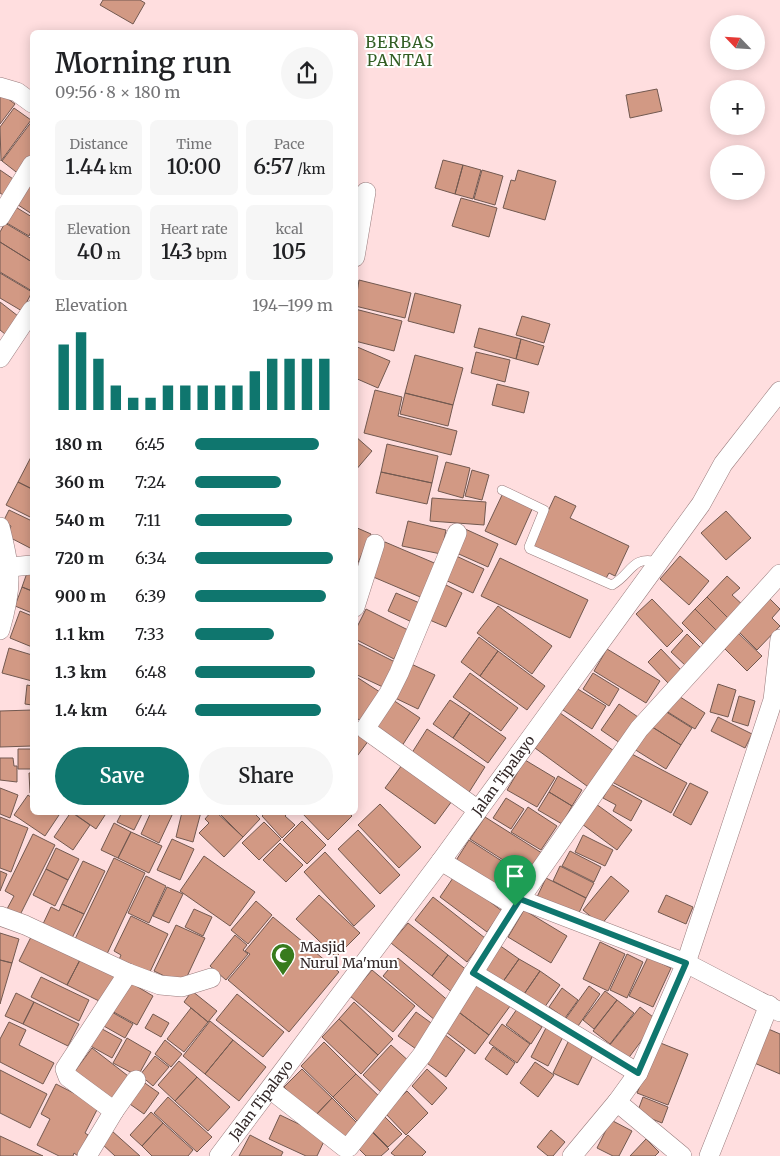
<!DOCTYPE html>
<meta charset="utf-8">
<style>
:root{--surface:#fff;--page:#f6f6f6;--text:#202124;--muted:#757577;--accent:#0f766e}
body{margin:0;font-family:Merriweather,serif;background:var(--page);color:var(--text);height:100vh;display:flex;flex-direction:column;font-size:19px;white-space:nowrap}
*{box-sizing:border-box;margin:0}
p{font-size:16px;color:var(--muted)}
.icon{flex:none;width:28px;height:28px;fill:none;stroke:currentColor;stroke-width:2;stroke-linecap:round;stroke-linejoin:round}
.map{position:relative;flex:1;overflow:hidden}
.sheet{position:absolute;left:30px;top:30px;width:328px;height:785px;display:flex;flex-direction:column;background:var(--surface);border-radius:8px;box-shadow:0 2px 12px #0003}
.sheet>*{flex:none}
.needle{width:32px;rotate:295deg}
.fabs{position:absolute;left:710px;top:15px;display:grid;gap:10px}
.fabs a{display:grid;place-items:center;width:55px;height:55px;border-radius:50%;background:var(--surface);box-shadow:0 2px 12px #0003;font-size:25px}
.pin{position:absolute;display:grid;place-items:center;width:42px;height:42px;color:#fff;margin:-51px -21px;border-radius:50% 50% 50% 0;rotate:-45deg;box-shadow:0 0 5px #0007}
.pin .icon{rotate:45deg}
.round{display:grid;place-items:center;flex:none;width:52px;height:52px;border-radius:26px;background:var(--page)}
.head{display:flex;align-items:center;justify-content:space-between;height:85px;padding:0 25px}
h1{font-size:28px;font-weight:600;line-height:38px}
.metrics{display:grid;grid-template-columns:repeat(3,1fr);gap:8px;height:85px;padding:5px 25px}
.metrics div{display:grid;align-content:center;border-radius:8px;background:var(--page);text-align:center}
.metrics b{font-size:21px;font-weight:600}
.metrics small{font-size:14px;font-weight:400}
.metrics p{font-size:14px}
.chart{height:140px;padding:10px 25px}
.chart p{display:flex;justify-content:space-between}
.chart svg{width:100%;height:90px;margin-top:5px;stroke:var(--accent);stroke-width:6}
.primary-button{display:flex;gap:10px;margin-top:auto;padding:10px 25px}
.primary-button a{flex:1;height:58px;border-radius:30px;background:var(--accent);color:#fff;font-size:20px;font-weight:600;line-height:58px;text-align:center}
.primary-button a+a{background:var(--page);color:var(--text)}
ul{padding:0 25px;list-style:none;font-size:16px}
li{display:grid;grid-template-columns:80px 60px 1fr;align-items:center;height:38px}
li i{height:12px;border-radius:6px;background:var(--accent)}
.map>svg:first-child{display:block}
</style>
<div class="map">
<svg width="780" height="1156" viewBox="0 0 780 1156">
<rect width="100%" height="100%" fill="#ffdedf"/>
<!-- building -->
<path fill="#d29984" stroke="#725950" d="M103,0H140L145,3L133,24L100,5Z
M657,89L662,111L630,118L626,95Z
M0,93L15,104L0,124Z
M14,108L31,120L1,161L0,127Z
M32,121V157L20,175L2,161Z
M443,160L463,165L455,194L435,188Z
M463,165L481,170L473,199L455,194Z
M0,170L19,183L8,198L0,193Z
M482,170L503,176L495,205L474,199Z
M518,170L556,181L545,220L503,208L511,180L515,181Z
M29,180L32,182V214L12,201Z
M461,198L497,208L489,237L452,226Z
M14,206L32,217V229L29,236L5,222Z
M5,223L32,239V262L0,242V232Z
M0,242L32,262V291L0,272Z
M0,273L32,292L22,311L0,298Z
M359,280L411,293L405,318L355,306Z
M415,293L461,305L454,333L408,321Z
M0,302L18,316L5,334L0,330Z
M355,309L402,321L394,351L355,341Z
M522,316L550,324L544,343L516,335Z
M479,328L521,339L516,359L474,347Z
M521,339L544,346L538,365L516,359Z
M355,346L390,361L378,388L355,378Z
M476,352L510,360L505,382L471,373Z
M415,355L463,368L453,405L405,393Z
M497,384L529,392L524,413L492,405Z
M375,390L402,397L398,416L457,431L451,455L364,433Z
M405,393L453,405L448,426L400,414Z
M355,436L372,451L355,471Z
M387,444L438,456L432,483L381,472Z
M31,457H32V489L18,482Z
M446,462L470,468L463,498L438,491Z
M472,470L489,475L482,500L465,496Z
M381,472L432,483L427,504L376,493Z
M18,482L32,489V518L6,505Z
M503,493L533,507L516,545L485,531Z
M555,496L576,506L570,518L629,546L615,576L609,573L605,580L532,546Z
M432,498L486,502L484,525L430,521Z
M9,510L32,521V549L7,536L11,526L3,522Z
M726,511L751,538L726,560L701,533Z
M408,521L446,530L441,554L402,546Z
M355,527L371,534L357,565L355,564Z
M463,528L498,544L488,567L452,551Z
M385,542L439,565L425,599L371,576Z
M452,554L484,569L473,593L441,578Z
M680,556L709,581L689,605L660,579Z
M500,558L588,600L570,638L481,596Z
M28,570L32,572V591L22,587Z
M727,576L740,588L732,595L745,607L731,621L707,597Z
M442,583L462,593L446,627L425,618Z
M22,587L32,591V613L15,606Z
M396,593L422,604L414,623L388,611Z
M767,596L780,609L772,618L780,626L757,650L736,629Z
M707,597L731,621L719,633L695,609Z
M652,599L683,631L667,647L636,614Z
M498,606L552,646L532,674L477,633Z
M366,609L408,630L394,659L355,639V631Z
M695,609L719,633L706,647L682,623Z
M20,611L32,616V647L10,638Z
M736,631L762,656L747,671L722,646Z
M687,634L702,649L686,666L671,652Z
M479,637L498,651L480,676L461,662Z
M355,642L397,663L385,688L355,674Z
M9,648L32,655V681L2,673Z
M607,649L660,681L646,703L594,671Z
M661,649L681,670L668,683L648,662Z
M498,651L545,686L527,710L480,676Z
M409,663L435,675L418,709L393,697Z
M470,673L518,708L501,731L453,697Z
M593,673L619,689L609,706L583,689Z
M355,676L383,694L364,723L355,717Z
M718,684L736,690L728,717L710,712Z
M27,685L32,686V705L25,704Z
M576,688L606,706L592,729L563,710Z
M674,693L705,713L695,729L663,709Z
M739,696L755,701L748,726L732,721Z
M390,698L420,718L400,749L370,729Z
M450,700L470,713L453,738L433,724Z
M619,704L638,717L620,743L601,730Z
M660,708L692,728L681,745L649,725Z
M32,710V746L0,747V711Z
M470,713L506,738L488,763L453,738Z
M560,713L617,753L591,789L535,748Z
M718,717L752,734L745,748L711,731Z
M649,725L681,745L666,769L634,749Z
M427,729L485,767L466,797L408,759Z
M355,730L369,740L355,759Z
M18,749H32V769H18Z
M628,752L687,783L671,813L612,782Z
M0,758H13L14,766H17V782L0,780Z
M525,760L555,778L537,807L507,790Z
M402,765L452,801L435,824L385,788Z
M29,773H32V793H30Z
M558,776L582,790L572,806L549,792Z
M690,783L708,792L691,825L673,815Z
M611,784L642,801L631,821L613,811L616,805L603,798Z
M0,788L18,795L10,818L0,814Z
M549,792L572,806L562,824L538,810Z
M28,795L32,798V812H61L45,836L14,815Z
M506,798L524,809L511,829L493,818Z
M380,804L421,847L399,868L358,825Z
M596,804L632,830L617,850L582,824Z
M528,807L557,826L541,850L511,832Z
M71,812L90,825L73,850L54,837Z
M72,812H107L96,829Z
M122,812H143L134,830L117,822Z
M151,812L173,813L159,843L141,834Z
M182,812H201L193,842L176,837Z
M211,812H216L243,837L224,857L199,833L209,823L205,819Z
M218,812H253L260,819L243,837Z
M266,812H289L285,816L295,825L282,838L262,816Z
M301,812H348L352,816L328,840Z
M0,817L28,828L11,872L0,868Z
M485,817L545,855L530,877L470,839Z
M302,821L326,845L307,864L283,840Z
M264,822L281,839L259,860L242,843Z
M114,823L131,832L118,858L101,850Z
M358,830L400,875L380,894L338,849Z
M131,832L162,846L149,873L118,858Z
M33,834L55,845L20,915L7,909L14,896L5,891Z
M583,835L613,850L605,866L575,852Z
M172,839L194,849L180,880L157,870Z
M469,840L508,865L494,887L455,862Z
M280,843L303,865L286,882L263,860Z
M56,848L79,859L68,880L46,869Z
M570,851L601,867L594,882L562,866Z
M325,852L375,906L354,926L304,872Z
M204,856L255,892L230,926L180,891Z
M114,858L145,873L107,954L75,939Z
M83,861L105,871L84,914L62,904Z
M560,866L594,883L586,898L553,881Z
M46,869L68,880L55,906L33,895Z
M0,871L7,874L0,891Z
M455,875L502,911L487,932L440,897Z
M146,876L166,886L149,923L128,913Z
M611,876L629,891L601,925L583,910Z
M546,878L586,898L577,917L537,897Z
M167,887L183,894L169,923L153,916Z
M319,895L360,933L336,957L296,919Z
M666,895L693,907L686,924L658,912Z
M433,897L485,938L467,962L415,920Z
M256,901L272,915L248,944L231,930Z
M62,904L84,914L72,938L43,924L51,907L59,911Z
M194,909L212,917L203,936L185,927Z
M524,910L567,936L551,963L508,937Z
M131,916L168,934L148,976L118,962L121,955L114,951Z
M273,917L339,972L289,1032L228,980L250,954L245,951Z
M408,923L448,955L432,976L391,943Z
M176,925L205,938L183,985L154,971Z
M0,933L19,939L12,963L0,960Z
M33,933L82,956L67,985L19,961Z
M235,935L247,945L243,950L248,954L226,980L210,966Z
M600,942L625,954L608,991L583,979Z
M499,945L519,959L502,983L483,969Z
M627,954L643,962L627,998L610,990Z
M448,955L469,972L453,993L432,976Z
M82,956L117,974L103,1003L67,985Z
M648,957L671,968L653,1007L629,996Z
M398,958L451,1003L436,1021L383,976Z
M519,959L540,971L522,997L502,983Z
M0,960L12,963L0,1004Z
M372,970L415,1006L393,1032L350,996Z
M540,971L560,985L542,1011L522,997Z
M41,977L89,1000L79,1021L31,997Z
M479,978L513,1002L489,1035L456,1010Z
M126,980L153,996L137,1025L110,1010Z
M589,986L600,994L576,1029L564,1021Z
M562,988L578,1000L565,1018L549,1007Z
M192,991L217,1011L208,1022L184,1002Z
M605,991L617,1000L594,1029L583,1020Z
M16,993L34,1002L23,1024L5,1016Z
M237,994L284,1032L263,1057L216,1020Z
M617,1000L634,1013L610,1044L593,1031Z
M34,1002L79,1024L68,1046L23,1024Z
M354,1002L393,1039L378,1055L339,1019Z
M640,1007L657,1020L627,1060L609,1046Z
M191,1008L208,1022L184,1052L167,1039Z
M517,1009L542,1027L531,1044L506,1025Z
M456,1010L489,1035L475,1054L442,1029Z
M110,1011L133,1024L125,1038L102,1025Z
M416,1012L434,1025L416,1049L398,1036Z
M153,1014L169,1023L161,1037L145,1028Z
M339,1019L378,1055L361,1074L322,1037Z
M210,1021L233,1040L205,1074L183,1056Z
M9,1022L26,1030L19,1045L54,1063L43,1084L0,1062V1039Z
M502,1024L530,1044L517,1063L489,1043Z
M548,1024L565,1033L548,1066L531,1057Z
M95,1025L122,1040L112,1058L85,1043Z
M766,1028L780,1034V1074L752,1062Z
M444,1034L465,1050L446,1077L424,1061Z
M127,1038L151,1052L138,1076L113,1063Z
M570,1038L595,1051L578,1085L553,1073Z
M165,1040L182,1054L171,1067L155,1054Z
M233,1040L266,1067L239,1101L205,1074Z
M324,1042L356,1074L333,1097L301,1066Z
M658,1042L688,1054L668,1105L637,1093Z
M391,1045L411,1063L382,1093L363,1075Z
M493,1047L515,1063L507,1075L485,1059Z
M92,1048L132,1079L112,1105L72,1075Z
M155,1056L169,1067L153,1086L140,1075Z
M179,1061L197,1077L175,1101L158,1085Z
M535,1062L554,1075L538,1097L520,1083Z
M302,1069L332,1098L314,1117L284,1087Z
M427,1069L447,1088L432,1105L412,1086Z
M0,1070L47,1094L30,1128L0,1113Z
M356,1074L383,1100L360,1124L333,1097Z
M197,1077L230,1107L208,1131L175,1101Z
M142,1081L159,1093L144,1114L127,1102Z
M56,1084L99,1106L85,1133L88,1135L78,1156L74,1153L73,1156H59L37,1145L50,1119L41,1114Z
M407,1091L428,1113L406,1135L385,1113Z
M168,1097L212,1137L197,1152L154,1113Z
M643,1097L668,1107L662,1123L637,1113Z
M332,1098L359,1125L341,1143L314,1117Z
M151,1112L163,1123L142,1146L130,1135Z
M280,1115L326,1137L317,1156H306L269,1139Z
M385,1117L402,1134L388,1147L371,1130Z
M611,1120L632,1131L619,1156H613L597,1148Z
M163,1123L193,1150L188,1156H152L142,1146Z
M370,1130L389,1149L381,1156H366L355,1145Z
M551,1130L565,1142L553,1156H548L537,1147Z
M112,1131L140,1156H115L101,1143Z
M250,1135L283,1152L281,1156H239Z
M408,1135L426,1152L422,1156H395L391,1153Z
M0,1136L43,1156H0Z
M646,1139L659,1152L655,1156H630Z"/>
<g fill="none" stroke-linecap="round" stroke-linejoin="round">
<!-- service casing -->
<g stroke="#997c7d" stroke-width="10">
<path id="service" d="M502,490L544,510L529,547L530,549L612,585C632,574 631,555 658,562"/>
</g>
<!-- minor casing -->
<g stroke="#997c7d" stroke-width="20">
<g id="minor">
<path d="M0,87L17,92L32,103"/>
<path d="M0,217L32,165"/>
<path d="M355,257L366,192"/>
<path d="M0,358L32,310"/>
<path d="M0,527C11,570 13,586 0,630"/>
<path d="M457,533L399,673L389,693L365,729L478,810"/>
<path d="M10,567L32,565"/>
<path d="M355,607L375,544"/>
<path d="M441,861L515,906"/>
<path d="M519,899L686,963L780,1012"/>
<path d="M0,916L25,925L128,973L160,985L182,987L211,978"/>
<path d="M473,973L638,1073L617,1102L572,1156"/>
<path d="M638,1073L686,963L773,700L780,639"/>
<path d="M270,1089L344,1147H349L422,1055L515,906L639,729L780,574"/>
<path d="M617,1102L682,1156"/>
<path d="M114,1111L136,1080"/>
<path d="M87,1156L114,1111L68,1077L65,1069L128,973"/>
<path id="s1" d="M219,1156L441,861L701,504L723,464L780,391"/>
<path d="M709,1156L769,1005"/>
</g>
</g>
<!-- service -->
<use href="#service" stroke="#fff" stroke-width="9"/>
<!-- minor -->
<use href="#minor" stroke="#fff" stroke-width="19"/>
</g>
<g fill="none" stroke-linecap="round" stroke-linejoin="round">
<!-- route casing -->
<g stroke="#fff" stroke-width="10">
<path id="route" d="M520,899L686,963L638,1073L473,973Z"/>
</g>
<!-- route -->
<use href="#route" stroke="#0f766e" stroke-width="6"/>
</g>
<!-- icons -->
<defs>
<g id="mosque-pin" transform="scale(1.25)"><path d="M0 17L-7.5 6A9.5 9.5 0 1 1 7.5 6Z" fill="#387b1d" stroke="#fff"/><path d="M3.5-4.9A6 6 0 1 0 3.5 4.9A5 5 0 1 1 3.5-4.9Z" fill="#fff"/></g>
</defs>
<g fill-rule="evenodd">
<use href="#mosque-pin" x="283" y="955"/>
</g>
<g text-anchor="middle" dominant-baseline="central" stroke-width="4" stroke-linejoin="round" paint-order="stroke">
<!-- street labels -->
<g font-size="14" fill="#322727" stroke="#fff">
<text stroke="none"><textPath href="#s1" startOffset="475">Jalan Tipalayo</textPath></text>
<text stroke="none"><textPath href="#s1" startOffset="70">Jalan Tipalayo</textPath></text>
</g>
<!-- poi labels -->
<g font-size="14" fill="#322727" stroke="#fff" text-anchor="start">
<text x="300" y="947">Masjid<tspan x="300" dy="16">Nurul Ma'mun</tspan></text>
</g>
<!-- quarter labels -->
<g font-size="16" letter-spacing="1" fill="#335e24" stroke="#fff">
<text x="400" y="42">BERBAS<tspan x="400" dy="18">PANTAI</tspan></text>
</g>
</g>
</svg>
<div class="fabs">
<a><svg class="needle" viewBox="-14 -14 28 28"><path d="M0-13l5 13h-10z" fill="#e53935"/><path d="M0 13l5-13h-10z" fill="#757577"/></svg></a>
<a>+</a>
<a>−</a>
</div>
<div class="pin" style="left:515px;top:906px;background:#1e9e55"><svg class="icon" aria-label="arrive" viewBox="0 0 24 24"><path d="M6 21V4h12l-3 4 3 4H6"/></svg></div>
<section class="sheet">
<div class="head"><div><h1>Morning run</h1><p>09:56 · 8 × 180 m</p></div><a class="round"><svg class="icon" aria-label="share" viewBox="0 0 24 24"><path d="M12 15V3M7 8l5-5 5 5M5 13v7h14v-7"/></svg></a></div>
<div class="metrics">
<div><p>Distance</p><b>1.44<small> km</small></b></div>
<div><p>Time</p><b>10:00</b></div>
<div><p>Pace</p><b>6:57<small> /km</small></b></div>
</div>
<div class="metrics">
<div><p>Elevation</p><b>40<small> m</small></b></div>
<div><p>Heart rate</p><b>143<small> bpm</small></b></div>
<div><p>kcal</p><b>105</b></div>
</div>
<div class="chart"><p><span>Elevation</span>194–199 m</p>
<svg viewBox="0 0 160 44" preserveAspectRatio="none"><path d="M5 44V12M15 44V6M25 44V19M35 44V32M45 44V38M55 44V38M65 44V32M75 44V32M85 44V32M95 44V32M105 44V32M115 44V25M125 44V19M135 44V19M145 44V19M155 44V19"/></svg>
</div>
<ul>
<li><b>180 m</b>6:45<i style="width:90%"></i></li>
<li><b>360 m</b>7:24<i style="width:62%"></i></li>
<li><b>540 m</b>7:11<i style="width:70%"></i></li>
<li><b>720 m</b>6:34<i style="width:100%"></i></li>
<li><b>900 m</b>6:39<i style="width:95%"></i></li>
<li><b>1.1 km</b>7:33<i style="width:57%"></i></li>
<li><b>1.3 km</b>6:48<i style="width:87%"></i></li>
<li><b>1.4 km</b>6:44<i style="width:91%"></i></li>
</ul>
<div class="primary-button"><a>Save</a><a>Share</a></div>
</section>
</div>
